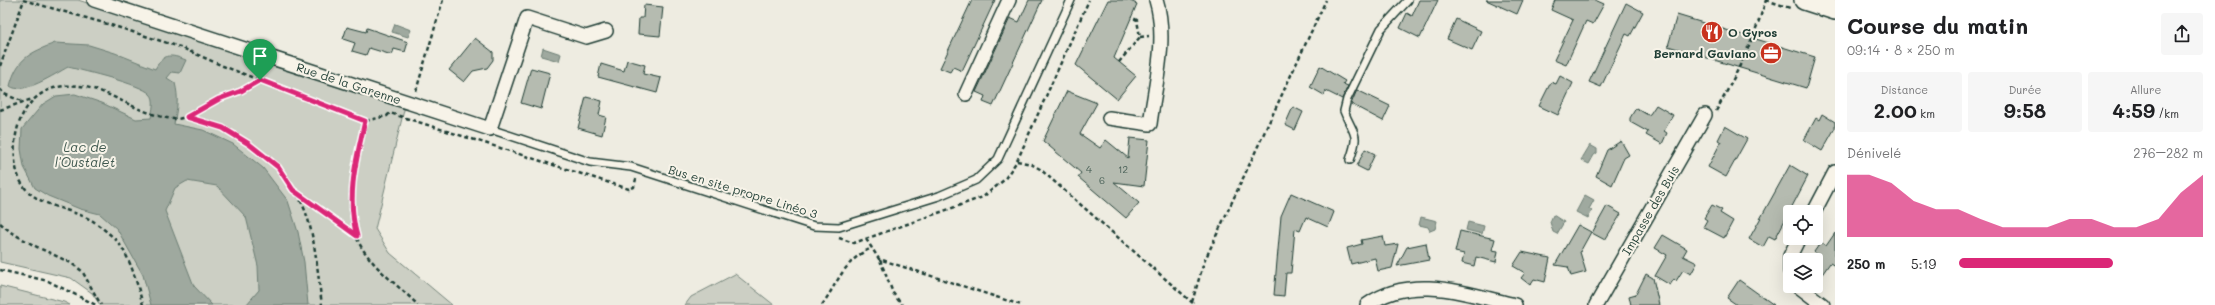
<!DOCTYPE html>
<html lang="fr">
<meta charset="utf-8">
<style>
:root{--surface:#fff;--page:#f6f6f6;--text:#202124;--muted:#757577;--accent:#db2777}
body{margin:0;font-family:Mali,sans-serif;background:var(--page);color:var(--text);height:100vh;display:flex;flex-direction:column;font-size:15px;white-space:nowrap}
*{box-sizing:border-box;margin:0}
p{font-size:13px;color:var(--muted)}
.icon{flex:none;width:22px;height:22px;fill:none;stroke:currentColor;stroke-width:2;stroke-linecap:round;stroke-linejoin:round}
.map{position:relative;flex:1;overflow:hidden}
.sheet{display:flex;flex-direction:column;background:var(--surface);width:380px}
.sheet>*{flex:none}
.buttons{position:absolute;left:1783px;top:205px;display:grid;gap:8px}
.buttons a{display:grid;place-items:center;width:40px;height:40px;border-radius:4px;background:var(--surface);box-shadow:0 4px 16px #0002;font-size:20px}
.pin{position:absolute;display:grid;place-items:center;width:34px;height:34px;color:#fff;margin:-41px -17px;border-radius:50% 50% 50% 0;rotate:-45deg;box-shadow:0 0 4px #0007}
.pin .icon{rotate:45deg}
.round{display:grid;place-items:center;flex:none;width:42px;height:42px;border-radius:4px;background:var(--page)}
.head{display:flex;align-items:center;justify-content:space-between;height:68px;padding:0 12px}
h1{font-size:22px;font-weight:700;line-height:30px}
.figures{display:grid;grid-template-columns:repeat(3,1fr);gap:6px;height:68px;padding:4px 12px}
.figures div{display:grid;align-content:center;border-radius:4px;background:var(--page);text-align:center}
.figures b{font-size:20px;font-weight:700}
.figures small{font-size:11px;font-weight:400}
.figures p{font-size:11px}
.chart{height:112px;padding:8px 12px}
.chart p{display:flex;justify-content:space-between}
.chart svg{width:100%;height:72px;margin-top:4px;fill:var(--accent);opacity:.7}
ul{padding:0 12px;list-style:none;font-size:13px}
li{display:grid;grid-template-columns:64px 48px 1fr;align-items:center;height:30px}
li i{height:10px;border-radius:5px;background:var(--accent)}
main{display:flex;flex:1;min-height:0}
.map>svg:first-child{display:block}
</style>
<main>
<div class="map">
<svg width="1835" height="305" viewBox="0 0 1835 305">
<rect width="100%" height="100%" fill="#eeece1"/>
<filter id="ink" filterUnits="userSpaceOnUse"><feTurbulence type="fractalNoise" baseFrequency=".025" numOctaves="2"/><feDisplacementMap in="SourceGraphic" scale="8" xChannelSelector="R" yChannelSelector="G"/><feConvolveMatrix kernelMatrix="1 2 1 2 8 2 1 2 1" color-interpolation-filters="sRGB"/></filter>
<g filter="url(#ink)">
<!-- green -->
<path fill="#cccfc4" stroke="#76867c" d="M0,0H78L405,106L375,229L390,253L452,305H100L92,293L71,278L0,262Z
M735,274L774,305H685L691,297Z
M0,286L64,302L70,305H0Z"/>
<!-- water -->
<path fill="#9fa99f" stroke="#6c7e74" d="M395,24L411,30L408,37L392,32Z
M55,43L89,45L115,53L155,69C164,53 170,54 186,60L180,73L172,72L167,78L175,83C179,98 177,109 174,124L203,130L233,144L263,168L288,201L298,232L304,262L308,305H246L259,290L258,266L246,217L217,186L187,181L175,188L165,211L194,286L212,305H151L143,275L117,229L100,214L80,209L48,196L35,188L24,167L21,149L22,129L43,104L56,96L75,94L102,103L136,119L151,118C152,111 156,99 150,94C141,84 84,71 68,67C55,74 22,96 10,86C17,58 30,53 55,43Z
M543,48L561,54L559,61L541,56Z
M1590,145L1597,149V153L1594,155L1589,164L1581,160Z
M1585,195L1594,200L1589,209L1592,211L1588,218L1576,212Z
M1553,215L1564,222L1557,234L1553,232L1550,222Z
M1421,217L1437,221L1435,229L1430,231L1428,227L1419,225Z
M1468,222L1484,226L1482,234L1466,230Z"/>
<!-- building -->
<path fill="#b5bbb0" stroke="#1f3d34" d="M972,0H995L962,71L953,67L950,72L940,68Z
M1029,0H1042L993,106L983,102L985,96L976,92L1010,18L1019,22Z
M1108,0H1128L1137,4L1114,58L1136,76L1117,99L1076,65Z
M1419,0H1438L1420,38L1400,28L1407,13L1412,16Z
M1486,0H1523L1517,14Z
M1555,0H1595L1604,4L1593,24L1586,21L1566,65L1554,60L1573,20L1551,10Z
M1626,3L1643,12L1630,36L1626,34L1601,87L1589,82Z
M644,5L663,7L660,36L638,34L639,18H643Z
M1677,15L1815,57L1806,88L1668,46Z
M1456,19L1481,31L1472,50L1447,39Z
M347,27L366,32L367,28L408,42L405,52L394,49L392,55L369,48L366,55L352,51L355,43L343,39Z
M475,38L493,52V60L487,68L473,71L464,82L449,70Z
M627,60L645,65L643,74L661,78L657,93L598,77L601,64L624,71Z
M1320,66L1345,81L1343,84L1348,86L1342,99L1326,91L1324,95L1310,87Z
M531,68L550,73L541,109L521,103Z
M1560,76L1573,83L1558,115L1539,106L1551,82L1556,84Z
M1357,90L1390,106L1383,121L1351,104Z
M1067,91L1097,103L1080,134L1100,148L1106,140L1128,158L1130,138L1149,140L1144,186L1114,182L1139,203L1126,218L1078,177L1081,173L1043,141Z
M586,97L602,101L599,115L606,117L602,135L578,128Z
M1656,105L1673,115L1664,131L1667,133L1662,144L1646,135L1648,132L1630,122V118L1636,108L1648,115L1650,114Z
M1293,107L1303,112L1295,130L1285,125Z
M1822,114L1835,122V128L1822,151L1804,140L1816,118L1819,120Z
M1725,126L1747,139L1726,177L1708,167L1721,142L1718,140Z
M1621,141L1629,155L1624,158L1612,185L1596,176L1607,150Z
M1365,149L1375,154L1367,171L1357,166Z
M1790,165L1808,176L1775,239L1769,236L1763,247L1749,239Z
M1291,193L1334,212L1328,227L1306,217L1300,231L1295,229L1291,273H1286L1284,296L1274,295L1281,216Z
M1712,205L1722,210L1720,213L1733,221L1724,238L1703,227L1707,220L1704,218Z
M1607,206L1621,214L1605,240L1592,233Z
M1578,225L1591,232L1580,252L1586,272L1571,276L1568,267L1555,265Z
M1460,231L1495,239L1492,250L1498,251L1496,262L1476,257L1474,266L1462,263L1464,254L1455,252Z
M1835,233V266L1830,263L1816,283V254L1814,252L1821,242L1826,246Z
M1663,235L1687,249L1683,256L1697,263L1691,274L1683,270L1676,281L1674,279L1670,285L1655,276L1667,255L1655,248Z
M1383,236L1385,246L1398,244L1392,268L1378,271L1375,258L1351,264L1347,248L1362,244L1361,240Z
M1426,243L1429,260L1397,266L1407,247Z
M1522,252L1550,258L1545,282L1534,279L1530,285L1521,278L1525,273L1513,266Z
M1646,274L1653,278L1659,305H1631L1629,296L1636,294Z
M1739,280L1774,305H1737L1727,298Z"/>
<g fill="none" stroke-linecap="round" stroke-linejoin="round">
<!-- lane casing -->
<g stroke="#1f3d34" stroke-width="10">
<path id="lane" d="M490,129L590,162L631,167L814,226L839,227L939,196L976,180L998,159L1071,0
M1350,160C1360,131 1354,137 1344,111L1347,99L1381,29L1408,0"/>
</g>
<!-- street casing -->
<g stroke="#1f3d34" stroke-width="16">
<path id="street" d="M94,0L490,129L527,18L586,37L606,31
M966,94L1009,0
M1109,118L1150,124C1155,84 1168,39 1156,0
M1814,212L1835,172
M1790,271V256L1799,238
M1798,286L1823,305
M1367,305C1412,273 1467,294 1515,305
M1596,305L1705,115"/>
</g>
<!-- secondary casing -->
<g stroke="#1f3d34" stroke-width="22">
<path id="secondary" d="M1804,0L1835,10"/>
</g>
<!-- path -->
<path stroke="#1f3d34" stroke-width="2.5" stroke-dasharray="4 3" stroke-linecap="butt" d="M23,0L111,25L180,47L223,66L365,121L387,116L390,113L629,189L634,187L636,179
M1766,0L1790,8
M1140,37L1149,36
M1119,62L1140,37L1137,20L1131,17
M0,66L24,0
M0,89L4,94L24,102
M416,91L443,0
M0,110L32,99
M1716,111C1736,76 1754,38 1766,0
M187,117L219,99L241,91L260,80
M365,121C356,160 339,211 362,248C376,270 400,287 418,305
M1017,161L1031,164L1040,169L1195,305
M295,192L356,235
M0,223L12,233L37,247L71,263L82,271L101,305
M839,238L854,243L983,197L1004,180L1017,161L1089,0
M866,239L879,259L1021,305
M880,260L893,293L902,305
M0,270L48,281L96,305
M1192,302L1204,262L1326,0
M143,305C137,284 131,258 117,241C111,235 100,226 93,221C61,203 19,208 15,160C11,114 37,78 86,87C109,92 128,106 150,113C157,116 168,119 177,119C180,119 184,117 187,117C212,118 264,149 279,169C290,182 302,200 307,216C316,244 318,276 322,305
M822,305C838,282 845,259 872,248"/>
<!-- lane -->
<use href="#lane" stroke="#f7f3e8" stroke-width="7"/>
<!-- street -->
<use href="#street" stroke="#f7f3e8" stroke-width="13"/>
<!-- secondary -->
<use href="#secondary" stroke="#f7f3e8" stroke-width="19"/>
</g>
</g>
<g fill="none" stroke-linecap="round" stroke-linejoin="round" filter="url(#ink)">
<!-- route casing -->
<g stroke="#fff" stroke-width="8">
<path id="route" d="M260,80L365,121C356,160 346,197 357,236L293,190L278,167L249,144L223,128L187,117L219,99L241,91Z"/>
</g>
<!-- route -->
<use href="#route" stroke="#db2777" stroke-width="5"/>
</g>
<!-- icons -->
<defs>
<g id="restaurant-disc" transform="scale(1.15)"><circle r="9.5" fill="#c8321e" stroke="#f7f3e8"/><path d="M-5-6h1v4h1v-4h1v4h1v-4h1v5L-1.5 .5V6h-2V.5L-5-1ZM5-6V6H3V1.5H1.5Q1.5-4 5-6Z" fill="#fff"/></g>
<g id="office-disc" transform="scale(1.15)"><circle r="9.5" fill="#c8321e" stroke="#f7f3e8"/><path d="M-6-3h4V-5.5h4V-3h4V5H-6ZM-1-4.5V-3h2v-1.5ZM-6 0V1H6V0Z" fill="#fff"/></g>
</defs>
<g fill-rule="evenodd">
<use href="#restaurant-disc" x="1712" y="32"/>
<use href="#office-disc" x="1771" y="53"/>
</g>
<g text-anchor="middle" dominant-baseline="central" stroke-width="4" stroke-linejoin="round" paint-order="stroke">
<!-- number labels -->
<g font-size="10" fill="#445c53">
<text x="1089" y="169">4</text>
<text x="1123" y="169">12</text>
<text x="1102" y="180">6</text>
</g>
<!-- poi labels -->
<g font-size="12" font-weight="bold" fill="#1f3d34" stroke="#f7f3e8" text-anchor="start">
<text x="1728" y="32">O Gyros</text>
<text x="1756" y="53" text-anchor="end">Bernard Gaviano</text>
</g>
<!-- street labels -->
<g font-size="12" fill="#1f3d34" stroke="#f7f3e8">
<text transform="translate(349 83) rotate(18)">Rue de la Garenne</text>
<text transform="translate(743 191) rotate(17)">Bus en site propre Linéo 3</text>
<text transform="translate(1650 210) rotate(-60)">Impasse des Buis</text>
</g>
<!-- water labels -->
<g font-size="13" font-style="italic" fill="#3f584f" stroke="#f7f3e8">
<text x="85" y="146">Lac de<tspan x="85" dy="15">l'Oustalet</tspan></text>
</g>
</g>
</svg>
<div class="buttons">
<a><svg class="icon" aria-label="locate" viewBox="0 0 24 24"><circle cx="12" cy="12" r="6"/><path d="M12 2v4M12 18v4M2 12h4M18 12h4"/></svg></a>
<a><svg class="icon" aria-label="layers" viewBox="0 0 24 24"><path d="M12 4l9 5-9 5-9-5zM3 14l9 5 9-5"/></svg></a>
</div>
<div class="pin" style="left:260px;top:80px;background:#1e9e55"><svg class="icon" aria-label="arrive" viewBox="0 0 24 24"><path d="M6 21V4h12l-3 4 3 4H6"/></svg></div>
</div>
<section class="sheet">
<div class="head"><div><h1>Course du matin</h1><p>09:14 · 8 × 250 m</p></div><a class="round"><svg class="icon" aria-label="share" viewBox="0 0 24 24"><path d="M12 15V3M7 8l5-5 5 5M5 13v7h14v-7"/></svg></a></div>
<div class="figures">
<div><p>Distance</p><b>2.00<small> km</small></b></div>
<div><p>Durée</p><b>9:58</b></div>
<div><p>Allure</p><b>4:59<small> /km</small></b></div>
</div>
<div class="chart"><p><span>Dénivelé</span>276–282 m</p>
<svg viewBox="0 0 160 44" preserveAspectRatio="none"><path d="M0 44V6L10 6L20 11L30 22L40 27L50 27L60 33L70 38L80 38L90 38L100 33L110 33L120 38L130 38L140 33L150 17L160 6V44z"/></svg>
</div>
<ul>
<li><b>250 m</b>5:19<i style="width:63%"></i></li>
</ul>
</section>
</main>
